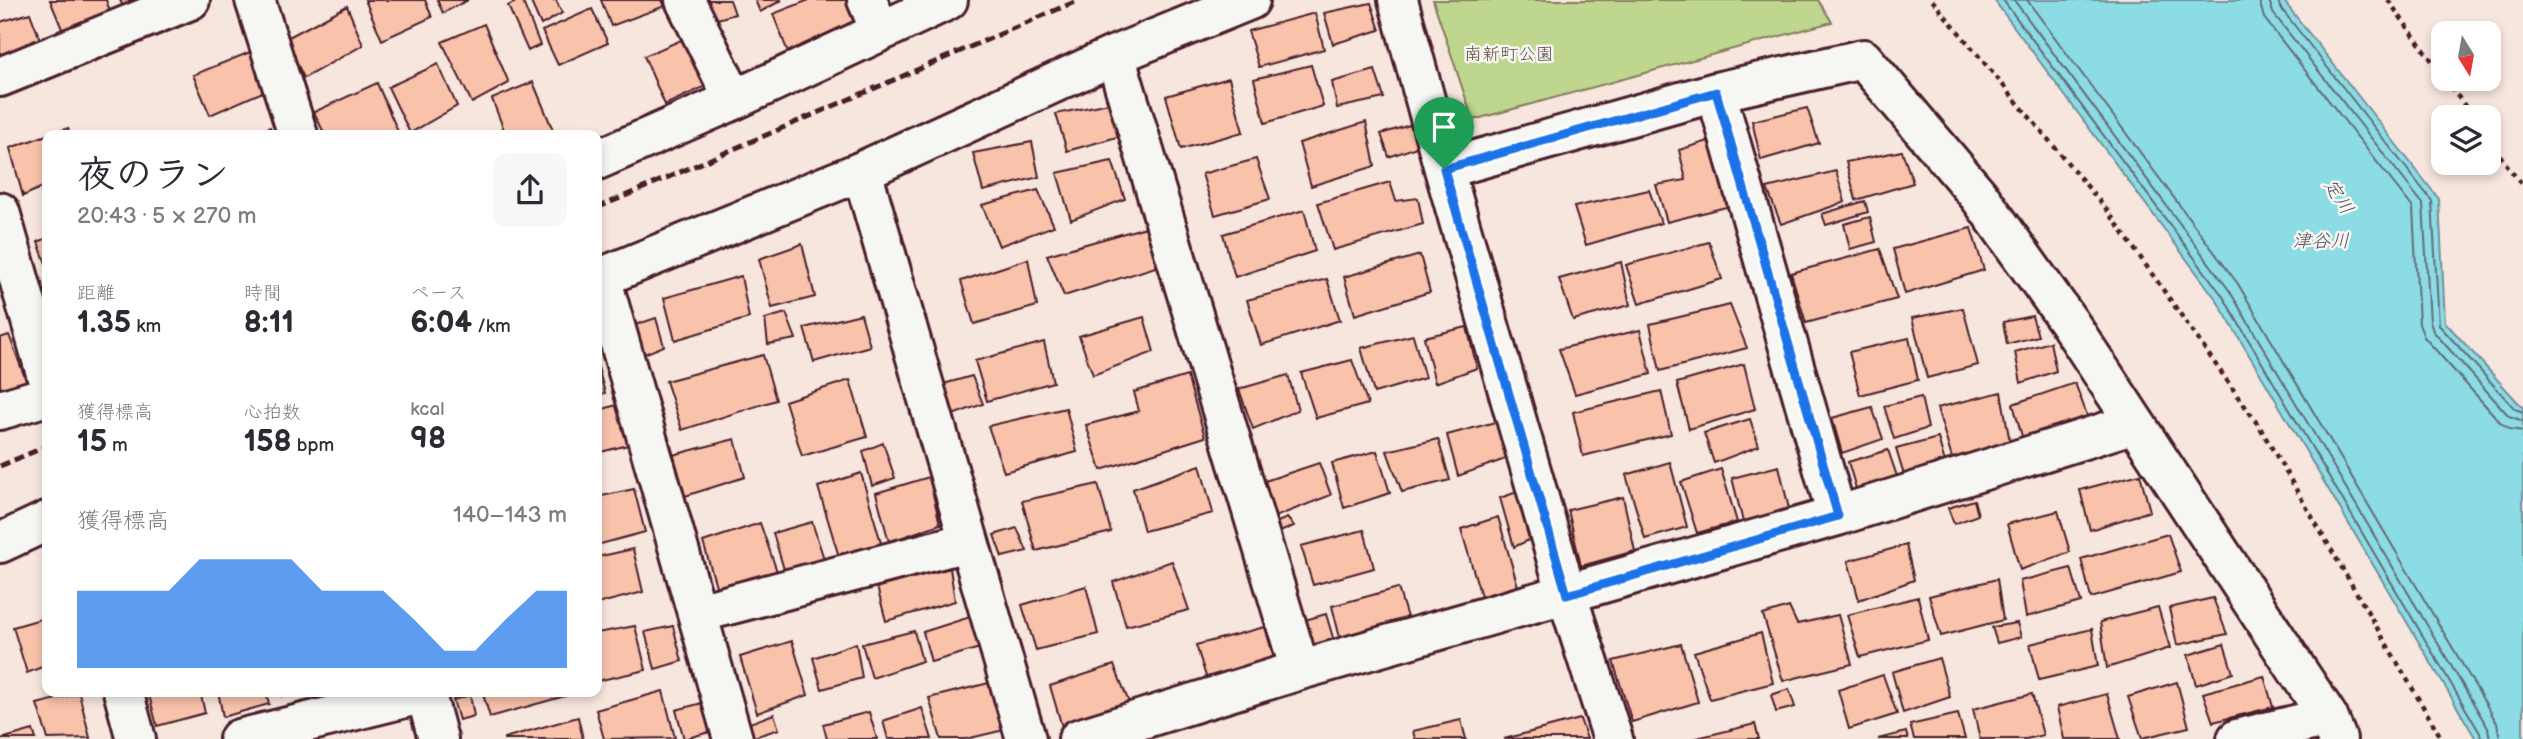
<!DOCTYPE html>
<html lang="ja">
<meta charset="utf-8">
<style>
:root{--surface:#fff;--page:#f7f7f7;--text:#2b2b33;--muted:#7c7c81;--accent:#1a73e8}
body{margin:0;font-family:"Balsamiq Sans","Klee One",sans-serif;background:var(--page);color:var(--text);height:100vh;display:flex;flex-direction:column;font-size:26px;white-space:nowrap}
*{box-sizing:border-box;margin:0}
p{font-size:23px;color:var(--muted)}
.icon{flex:none;width:38px;height:38px;fill:none;stroke:currentColor;stroke-width:2;stroke-linecap:round;stroke-linejoin:round}
.map{position:relative;flex:1;overflow:hidden}
.panel{position:absolute;left:42px;top:130px;width:560px;height:567px;display:flex;flex-direction:column;background:var(--surface);border-radius:14px;box-shadow:0 4px 10px #0003}
.panel>*{flex:none}
.needle{width:46px;rotate:169deg}
.fabs{position:absolute;left:2431px;top:21px;display:grid;gap:14px}
.fabs a{display:grid;place-items:center;width:70px;height:70px;border-radius:14px;background:var(--surface);box-shadow:0 4px 10px #0003;font-size:35px}
.pin{position:absolute;display:grid;place-items:center;width:60px;height:60px;color:#fff;margin:-72px -30px;border-radius:50% 50% 50% 0;rotate:-45deg;box-shadow:0 0 7px #0007}
.pin .icon{rotate:45deg}
.round{display:grid;place-items:center;flex:none;width:74px;height:74px;border-radius:14px;background:var(--page)}
.head{display:flex;align-items:center;justify-content:space-between;height:119px;padding:0 35px}
h1{font-size:38px;font-weight:600;line-height:52px}
.metrics{display:grid;grid-template-columns:repeat(3,1fr);gap:10px;height:119px;padding:7px 35px}
.metrics div{display:grid;align-content:center}
.metrics b{font-size:30px;font-weight:600}
.metrics small{font-size:19px;font-weight:400}
.metrics p{font-size:19px}
.chart{height:196px;padding:14px 35px}
.chart p{display:flex;justify-content:space-between}
.chart svg{width:100%;height:126px;margin-top:7px;fill:var(--accent);opacity:.7}
.map>svg:first-child{display:block}
</style>
<div class="map">
<svg width="2523" height="739" viewBox="0 0 2523 739">
<rect width="100%" height="100%" fill="#f7e6dd"/>
<filter id="ink" filterUnits="userSpaceOnUse"><feTurbulence type="fractalNoise" baseFrequency=".0143" numOctaves="2"/><feDisplacementMap in="SourceGraphic" scale="14" xChannelSelector="R" yChannelSelector="G"/><feConvolveMatrix kernelMatrix="1 2 1 2 8 2 1 2 1" color-interpolation-filters="sRGB"/></filter>
<g filter="url(#ink)">
<!-- green -->
<path fill="#bed68d" stroke="#847a5c" stroke-width="2" d="M1433,0H1818L1832,22L1473,120Z"/>
<!-- water -->
<path fill="#8bdce5" stroke="#71909b" stroke-width="2" d="M1994,0H2283L2439,199L2445,322L2523,408V739H2476L2216,299Z"/>
<g fill="none" stroke-linecap="round" stroke-linejoin="round">
<!-- shore -->
<path stroke="#646b75" stroke-width="2" d="M2003,0L2222,295L2480,733L2481,739
M2014,0L2229,290L2488,728L2490,739
M2027,0L2238,284L2497,723L2500,739
M2259,0L2264,18L2413,208L2419,324L2424,337L2501,423L2510,429L2523,431
M2269,0L2273,13L2423,204L2430,322L2433,331L2509,416L2523,421
M2278,0L2280,7L2432,201L2439,325L2515,409L2523,412"/>
</g>
<!-- building -->
<path fill="#f8c2ab" stroke="#4a1f2b" stroke-width="2" d="M50,0H106L113,20L67,41Z
M120,0H161L126,14Z
M365,0H425L432,17L382,40Z
M437,0H468L443,13Z
M519,0H522L540,45L528,51L508,6Z
M530,0H556L562,13L541,25Z
M601,0H662L665,6L611,26Z
M707,0H730L735,14L707,22L700,2Z
M755,0H782L760,12Z
M809,0H846L857,29L791,60L773,14Z
M1371,3L1380,30L1333,44L1324,13Z
M347,6L363,45L304,78L285,39Z
M592,9L608,43L558,65L542,31Z
M30,13L44,50L0,67V22Z
M1315,13L1324,49L1259,67L1248,31Z
M484,24L509,83L472,103L442,42Z
M686,38L706,86L665,105L644,56Z
M250,52L265,91L210,115L193,75Z
M438,64L457,106L410,133L388,87Z
M1311,65L1323,106L1265,123L1254,79Z
M1375,70L1384,98L1337,108L1332,82Z
M1229,78L1243,132L1181,149L1166,96Z
M533,82L555,135H506L492,99Z
M377,83L399,134L325,135L314,112Z
M1114,102L1124,135L1067,151L1056,114Z
M1807,108L1819,143L1761,160L1752,121Z
M1366,122L1375,166L1311,186L1299,143Z
M1413,124L1422,145L1389,157L1381,134Z
M270,127L274,135H253Z
M68,128L70,135H49Z
M47,135V185L23,196L10,148Z
M1715,139L1734,205L1667,222L1656,185L1686,180L1679,150Z
M1032,142L1039,177L983,191L973,153Z
M1902,151L1913,183L1856,200L1846,162Z
M1256,159L1270,199L1215,215L1202,174Z
M1112,161L1125,199L1071,220L1057,173Z
M1836,171L1845,202L1781,224L1767,188Z
M1390,182L1396,201L1418,198L1423,224L1333,250L1318,203Z
M1038,190L1054,226L999,246L982,205Z
M1649,190L1661,223L1586,245L1574,207Z
M1865,201L1868,212L1826,225L1822,214Z
M1304,210L1315,251L1235,277L1223,234Z
M1870,217L1876,242L1850,249L1844,224Z
M1146,227L1162,265L1064,296L1047,255Z
M1971,228L1984,270L1905,294L1893,249Z
M47,238V266L38,242Z
M1709,242L1722,279L1639,304L1626,265Z
M802,244L815,297L772,308L759,259Z
M1880,249L1897,299L1806,323L1791,273Z
M1420,255L1430,292L1355,315L1344,277Z
M1028,259L1037,306L974,324L961,281Z
M1621,262L1630,305L1573,320L1559,279Z
M741,276L749,318L675,340L664,298Z
M1327,279L1340,320L1261,345L1247,300Z
M1730,305L1747,348L1660,371L1650,324Z
M1963,308L1978,365L1927,378L1912,318Z
M786,313L796,339L768,344L765,319Z
M861,314L870,346L814,362L804,328Z
M2032,316L2038,336L2007,344L2003,322Z
M1144,317L1154,352L1093,375L1079,336Z
M656,318L664,346L637,357L629,327Z
M1467,327L1477,368L1435,383L1424,337Z
M1640,330L1651,374L1575,394L1559,349Z
M9,335L28,386L0,394V338Z
M1413,335L1425,378L1374,393L1361,348Z
M1909,338L1918,380L1860,395L1849,352Z
M1044,342L1053,382L987,401L975,361Z
M2050,342L2056,371L2021,383L2015,352Z
M763,355L776,400L682,430L666,381Z
M1352,360L1368,404L1316,418L1301,373Z
M597,364L605,393L597,396Z
M1744,364L1755,409L1689,429L1677,383Z
M1288,375L1298,410L1253,429L1239,389Z
M972,376L983,404L950,416L940,385Z
M1187,376L1205,437L1101,470L1086,425L1139,411L1134,392Z
M850,380L867,437L802,456L785,401Z
M2075,383L2090,423L2025,447L2013,404Z
M1661,391L1671,434L1583,456L1573,412Z
M2001,392L2011,448L1954,465L1937,408Z
M1921,397L1928,428L1894,439L1884,406Z
M616,405L628,445L597,453V411Z
M1872,407L1883,439L1842,453L1832,418Z
M1066,408L1077,452L1004,472L988,426Z
M1750,419L1759,446L1714,463L1704,433Z
M1499,421L1508,458L1458,476L1447,435Z
M1938,438L1947,469L1906,482L1896,449Z
M735,439L745,477L682,497L669,456Z
M1438,439L1450,480L1402,492L1387,451Z
M883,443L895,478L872,486L863,451Z
M1888,450L1899,482L1858,495L1848,462Z
M1377,451L1390,493L1344,508L1332,463Z
M1670,462L1687,527L1645,539L1626,475Z
M1319,463L1331,495L1275,517L1265,481Z
M1200,465L1213,513L1144,531L1133,489Z
M1779,466L1790,513L1744,526L1732,478Z
M1721,469L1737,522L1697,533L1681,482Z
M861,473L882,546L840,560L818,487Z
M2140,474L2150,511L2090,530L2080,490Z
M929,477L940,524L889,542L876,493Z
M1098,484L1111,532L1036,551L1022,501Z
M634,489L645,532L597,545V497Z
M1520,491L1531,539L1514,547L1500,498Z
M1623,497L1635,551L1581,566L1568,510Z
M1974,500L1978,515L1954,524L1948,508Z
M2058,511L2070,552L2020,570L2007,524Z
M1498,517L1519,590L1483,603L1461,529Z
M1287,518L1294,526L1278,533L1273,524Z
M812,522L826,565L786,576L773,533Z
M760,523L780,580L719,596L703,542Z
M1017,528L1027,551L1002,557L994,535Z
M1364,530L1374,568L1313,585L1301,546Z
M2168,534L2181,572L2091,598L2081,559Z
M1906,545L1914,580L1859,600L1848,561Z
M633,549L643,592L597,604V557Z
M1172,561L1189,610L1126,626L1113,582Z
M950,568L955,601L886,621L877,587Z
M2071,568L2081,602L2026,617L2020,581Z
M1997,579L2003,620L1941,636L1929,596Z
M1086,586L1098,634L1036,650L1022,605Z
M1398,588L1409,624L1341,642L1332,606Z
M1918,597L1928,640L1860,657L1847,615Z
M2213,598L2227,634L2177,645L2169,608Z
M1789,607L1797,624L1838,615L1852,664L1783,681L1763,615Z
M2158,607L2170,648L2107,668L2100,622Z
M1326,614L1334,641L1314,648L1305,620Z
M973,616L980,648L931,662L923,632Z
M47,617V665L27,673L13,627Z
M2017,623L2021,637L1997,643L1992,627Z
M635,626L646,670L597,681V633Z
M673,626L682,661L655,669L645,632Z
M1265,627L1276,665L1209,686L1196,645Z
M2092,629L2098,666L2039,680L2030,644Z
M914,631L922,661L872,678L862,644Z
M1761,633L1773,683L1710,699L1694,652Z
M792,641L808,695L757,713L740,657Z
M856,643L862,678L822,689L813,658Z
M1681,644L1698,702L1632,722L1613,661Z
M2224,644L2233,673L2196,685L2188,655Z
M1939,658L1950,697L1903,713L1892,672Z
M1114,665L1132,710L1063,730L1050,686Z
M1883,675L1897,714L1849,729L1838,690Z
M2264,676L2273,707L2213,722L2203,693Z
M993,682L1004,730L966,739H941L929,698Z
M2177,682L2189,727L2142,738L2128,697Z
M1789,689L1795,707L1776,712L1771,695Z
M148,691H200L205,713L157,726Z
M218,691H266L269,704L223,717Z
M280,691H299L281,696Z
M482,691H571L572,694L490,717Z
M663,691L675,738L604,739L596,710Z
M79,693L90,738L48,739L37,704Z
M2032,694L2043,735L2026,739H1980L1973,709Z
M2107,694L2120,739H2064L2057,707Z
M470,695L474,716L459,720L453,700Z
M706,702L717,730L684,739L676,710Z
M922,708L932,739H888L883,721Z
M869,712L877,739H827L823,724Z
M774,714L779,729L751,738L747,724Z
M1958,714L1965,739H1914L1910,725Z
M578,717L583,739H504V738Z
M1580,719L1587,739H1504Z
M1461,720L1466,739H1415L1413,731Z
M1755,724L1759,739H1693Z
M33,730L36,739H1Z
M1906,732L1908,739H1878Z"/>
<g fill="none" stroke-linecap="round" stroke-linejoin="round">
<!-- minor casing -->
<g stroke="#4a1f2b" stroke-width="44">
<path id="minor" d="M255,0L298,135
M685,0L734,100
M867,0L880,30
M1398,0L1444,169L1716,92L1863,59L1979,196L2068,321L2328,717L2337,739
M1115,55L1300,670
M0,77L190,0
M1716,92L1837,516
M597,160L734,100L948,0
M1444,169L1567,595L1613,739
M862,171L1026,739
M0,212L47,377
M601,277L733,739
M597,279L862,171L1115,55L1250,0
M0,410L47,396
M0,543L47,521
M698,613L967,542
M123,691L136,739
M425,691L438,739
M239,739L425,693
M1078,739L1300,670L1837,516L2135,423
M2237,739L2328,717"/>
</g>
<!-- path -->
<path stroke="#4a1f2b" stroke-width="4.5" stroke-dasharray="5 5" stroke-linecap="butt" d="M1932,0L2107,210L2259,426L2442,739
M2388,0L2443,76
M2445,79L2473,117
M2488,139L2523,187"/>
<!-- minor -->
<use href="#minor" stroke="#f6f6f2" stroke-width="38"/>
<!-- rail -->
<path stroke="#4a1f2b" stroke-width="5" stroke-dasharray="10 5" stroke-linecap="butt" d="M597,208L1079,0
M0,466L47,446"/>
</g>
</g>
<g fill="none" stroke-linecap="round" stroke-linejoin="round" filter="url(#ink)">
<!-- route casing -->
<g stroke="#fff" stroke-width="14">
<path id="route" d="M1716,92L1838,516L1567,595L1444,169Z"/>
</g>
<!-- route -->
<use href="#route" stroke="#1a73e8" stroke-width="9"/>
</g>
<g text-anchor="middle" dominant-baseline="central" stroke-width="5" stroke-linejoin="round" paint-order="stroke">
<!-- park labels -->
<g font-size="18" fill="#674d44" stroke="#f6f6f2">
<text x="1509" y="54">南新町公園</text>
</g>
<!-- water labels -->
<g font-size="19" font-style="italic" fill="#5a4e5a" stroke="#f6f6f2">
<text transform="translate(2338 197) rotate(57)">定川</text>
<text x="2321" y="241">津谷川</text>
</g>
</g>
</svg>
<div class="fabs">
<a><svg class="needle" viewBox="-14 -14 28 28"><path d="M0-13l5 13h-10z" fill="#e53935"/><path d="M0 13l5-13h-10z" fill="#7c7c81"/></svg></a>
<a><svg class="icon" aria-label="layers" viewBox="0 0 24 24"><path d="M12 4l9 5-9 5-9-5zM3 14l9 5 9-5"/></svg></a>
</div>
<div class="pin" style="left:1444px;top:169px;background:#1e9e55"><svg class="icon" aria-label="arrive" viewBox="0 0 24 24"><path d="M6 21V4h12l-3 4 3 4H6"/></svg></div>
<section class="panel">
<div class="head"><div><h1>夜のラン</h1><p>20:43 · 5 × 270 m</p></div><a class="round"><svg class="icon" aria-label="share" viewBox="0 0 24 24"><path d="M12 15V3M7 8l5-5 5 5M5 13v7h14v-7"/></svg></a></div>
<div class="metrics">
<div><p>距離</p><b>1.35<small> km</small></b></div>
<div><p>時間</p><b>8:11</b></div>
<div><p>ペース</p><b>6:04<small> /km</small></b></div>
</div>
<div class="metrics">
<div><p>獲得標高</p><b>15<small> m</small></b></div>
<div><p>心拍数</p><b>158<small> bpm</small></b></div>
<div><p>kcal</p><b>98</b></div>
</div>
<div class="chart"><p><span>獲得標高</span>140–143 m</p>
<svg viewBox="0 0 160 44" preserveAspectRatio="none"><path d="M0 44V17L10 17L20 17L30 17L40 6L50 6L60 6L70 6L80 17L90 17L100 17L110 27L120 38L130 38L140 27L150 17L160 17V44z"/></svg>
</div>
</section>
</div>
